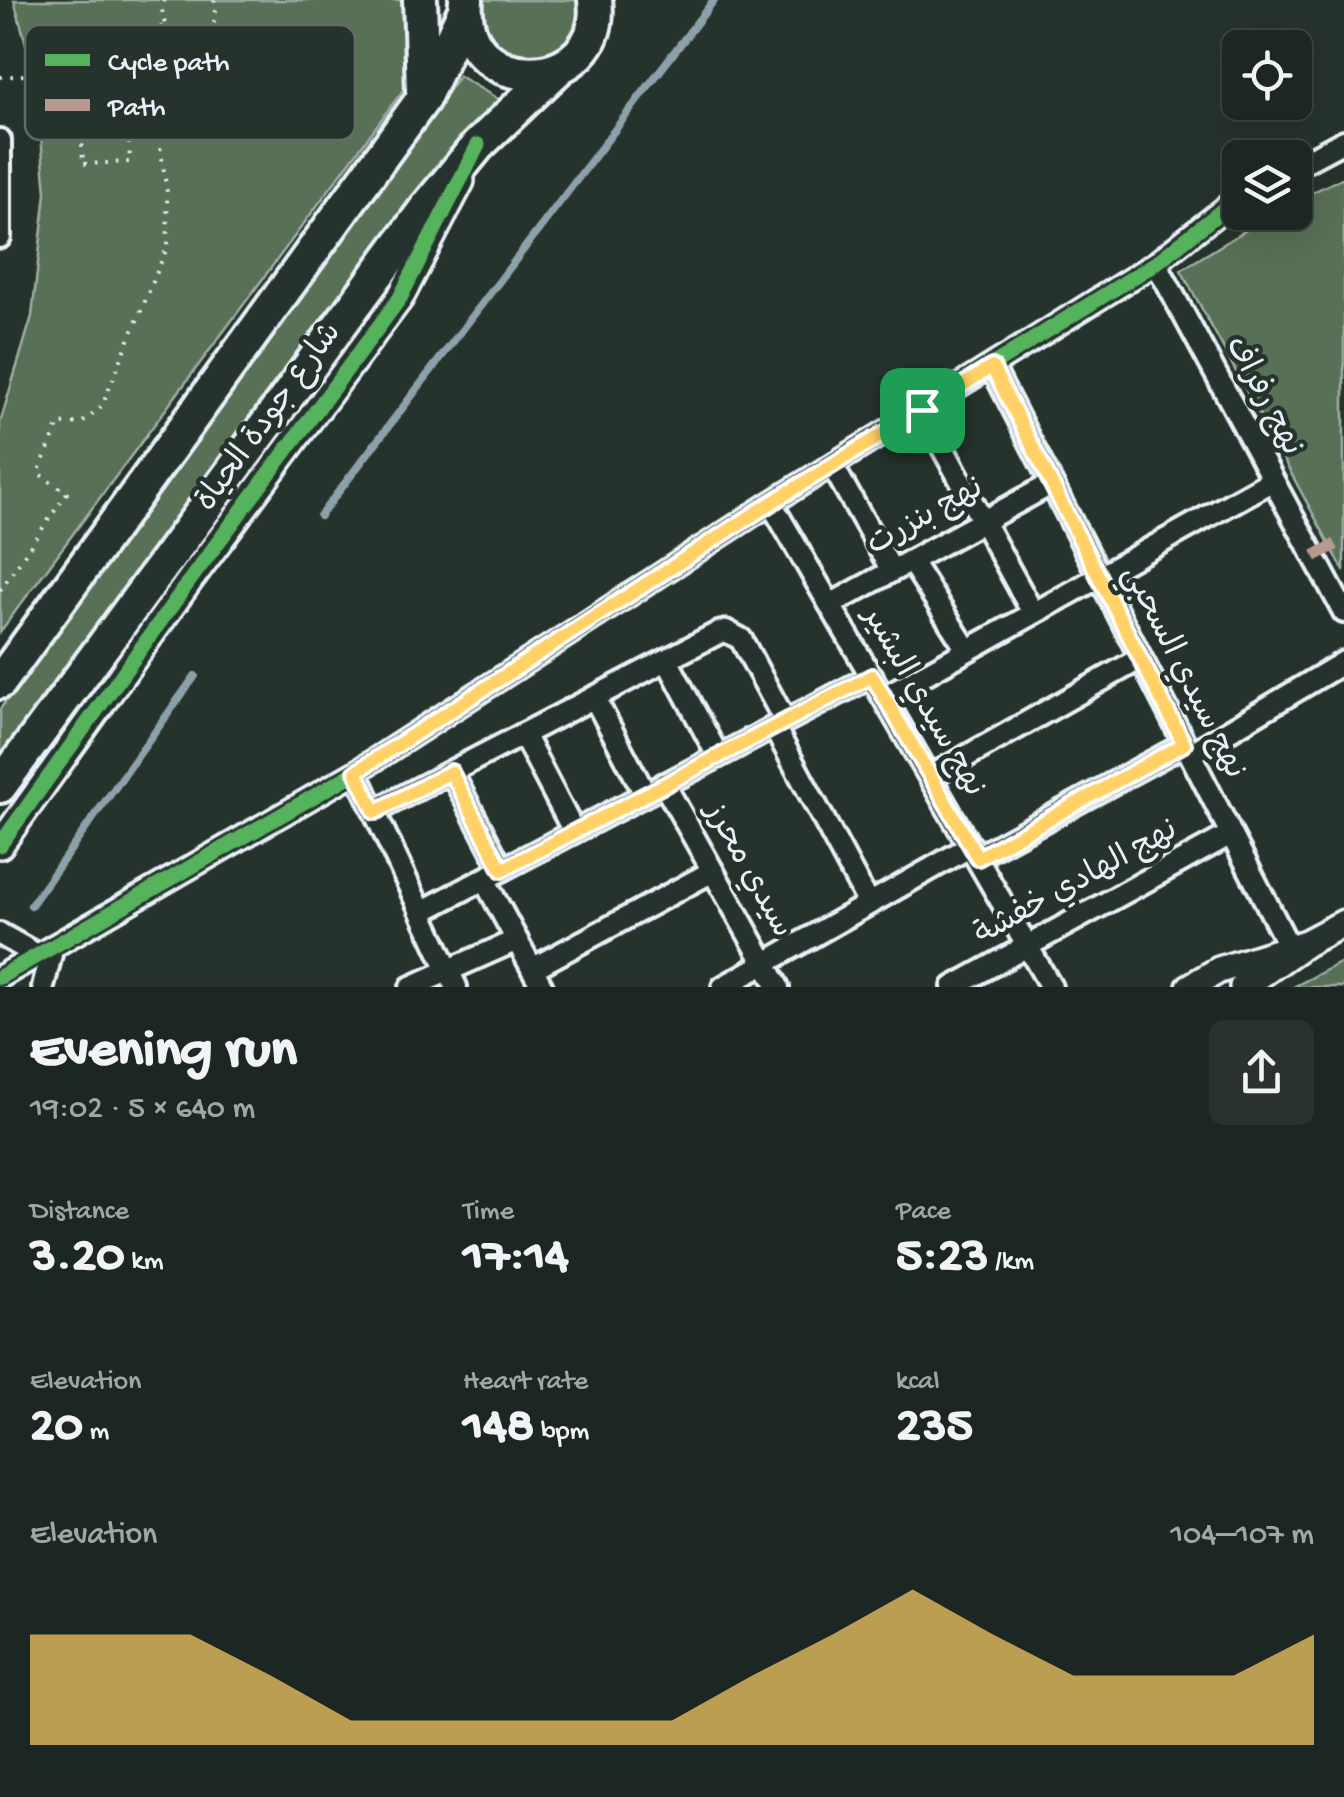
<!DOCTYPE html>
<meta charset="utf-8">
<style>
:root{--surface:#1c2622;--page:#29322f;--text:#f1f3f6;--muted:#a0a5a5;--line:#3a4340;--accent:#ffd166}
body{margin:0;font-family:"Gochi Hand","Playpen Sans Arabic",sans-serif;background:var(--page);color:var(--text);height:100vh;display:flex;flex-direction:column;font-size:38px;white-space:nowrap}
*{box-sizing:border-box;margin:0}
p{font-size:32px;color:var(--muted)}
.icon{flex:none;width:55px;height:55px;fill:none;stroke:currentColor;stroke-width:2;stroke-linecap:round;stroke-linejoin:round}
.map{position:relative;height:987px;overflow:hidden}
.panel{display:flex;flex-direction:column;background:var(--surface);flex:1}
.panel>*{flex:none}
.tools{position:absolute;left:1222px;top:30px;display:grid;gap:20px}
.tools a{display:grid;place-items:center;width:90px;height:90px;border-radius:15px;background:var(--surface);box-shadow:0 10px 40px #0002,0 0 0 2px var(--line);font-size:50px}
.pin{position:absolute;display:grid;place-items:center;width:85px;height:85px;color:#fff;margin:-42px;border-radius:20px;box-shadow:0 5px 15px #0006}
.round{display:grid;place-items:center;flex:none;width:105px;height:105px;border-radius:15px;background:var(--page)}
.summary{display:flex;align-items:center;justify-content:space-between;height:170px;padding:0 30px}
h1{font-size:55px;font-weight:800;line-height:75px}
.stats{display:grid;grid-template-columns:repeat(3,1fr);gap:15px;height:170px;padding:10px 30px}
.stats div{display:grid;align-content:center}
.stats b{font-size:50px;font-weight:800}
.stats small{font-size:28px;font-weight:400}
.stats p{font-size:28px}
.chart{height:280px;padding:20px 30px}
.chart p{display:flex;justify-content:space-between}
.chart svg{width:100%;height:180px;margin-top:10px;fill:var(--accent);opacity:.7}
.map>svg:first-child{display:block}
</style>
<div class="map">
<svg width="1344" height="987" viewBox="0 0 1344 987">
<rect width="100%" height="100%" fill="#26332d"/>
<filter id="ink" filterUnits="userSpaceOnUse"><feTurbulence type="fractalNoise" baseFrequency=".01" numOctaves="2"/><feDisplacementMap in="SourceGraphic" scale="20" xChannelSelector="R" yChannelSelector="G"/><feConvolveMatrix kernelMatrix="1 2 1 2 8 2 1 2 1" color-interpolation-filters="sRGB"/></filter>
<g filter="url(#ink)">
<!-- green -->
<path fill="#597055" stroke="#a0b0a6" stroke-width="2.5" d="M14,0H404L407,85L0,632V423L32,316L46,193L36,80Z
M482,0H582L583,4L572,42L537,61C491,48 488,49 482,0Z
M459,76L505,103L0,772V709Z
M1344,177V571L1181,270L1274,213L1295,212V201Z
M1344,961V987H1293Z"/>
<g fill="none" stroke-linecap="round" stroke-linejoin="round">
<!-- stream -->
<path stroke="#8ca1a9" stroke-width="8" d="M320,516L714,0
M31,905L195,676"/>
<!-- minor casing -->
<g stroke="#e8f1f8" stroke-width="28">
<path id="minor" d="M0,140V237
M1295,167L1344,141
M1156,263L1344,612
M992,367L1292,953
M922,410L1033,613
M832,465L892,571
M771,503L1051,987
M911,561L967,650
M830,605L1051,484
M667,660L718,756
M594,697L645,794
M884,697L1273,480
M774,727L869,904
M523,734L574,832
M1190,754L1344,662
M356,772L456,987
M451,772L502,869
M930,777L1141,658
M664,784L778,987
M375,811L718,633L726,631L741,639L785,721
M977,857L1185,744
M484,879L542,987
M421,912L872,676
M0,934L37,955
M532,969L713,871
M0,977L356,772L771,503L1156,263L1240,196
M43,987L53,946
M411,987L517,940
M723,987L971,846
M953,987L1231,834"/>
</g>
<!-- tertiary casing -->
<g stroke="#e8f1f8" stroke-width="32">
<path id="tertiary" d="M0,845L190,580L400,298L461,181
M1190,987L1219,970L1306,943
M1243,987L1306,943L1344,923"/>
</g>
<!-- trunk casing -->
<g stroke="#e8f1f8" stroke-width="40">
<path id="trunk" d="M420,0L423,90
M466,0C458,101 608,93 595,0
M0,682L423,99L465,10
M0,786L424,211L478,145L560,67"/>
</g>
<!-- path -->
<path stroke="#e8f1f8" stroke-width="4" stroke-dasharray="2.5 8" stroke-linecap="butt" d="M164,0C158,22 169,36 191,39C211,33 220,20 214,0
M79,71L83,164L130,162L125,67
M0,77L125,67L164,24
M0,590L67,493L38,473L59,424L82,423L102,406L168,245L167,192L156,119L180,38"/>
<!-- minor -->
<use href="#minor" stroke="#26332d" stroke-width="20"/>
<!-- tertiary -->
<use href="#tertiary" stroke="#26332d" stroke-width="25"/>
<!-- trunk -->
<use href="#trunk" stroke="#26332d" stroke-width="32"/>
<!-- quiet -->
<path stroke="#b69a8f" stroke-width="12" stroke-dasharray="25 12" stroke-linecap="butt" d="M1314,556L1344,540"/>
<!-- cycleway casing -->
<g stroke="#26332d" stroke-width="21">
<path id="cycleway" d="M0,845L190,580L400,298L478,145
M0,977L356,772L771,503L1156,263L1240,196"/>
</g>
<!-- cycleway -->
<use href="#cycleway" stroke="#56b35d" stroke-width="15"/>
</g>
</g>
<g fill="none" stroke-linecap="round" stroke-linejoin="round" filter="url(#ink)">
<!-- route casing -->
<g stroke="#fff" stroke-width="20">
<path id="route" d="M992,367L1184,744L978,858L872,676L502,870L451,772L375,812L356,772L771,503Z"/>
</g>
<!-- route -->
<use href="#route" stroke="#ffd166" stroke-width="12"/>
</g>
<g text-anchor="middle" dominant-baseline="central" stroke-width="9" stroke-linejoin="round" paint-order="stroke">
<!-- street labels -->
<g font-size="32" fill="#e8f1f8" stroke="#26332d">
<text transform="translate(1262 397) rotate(62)">نهج رفراف</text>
<text transform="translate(270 418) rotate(-54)">شارع جودة الحياة</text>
<text transform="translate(926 518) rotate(-29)">نهج بنزرت</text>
<text transform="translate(1182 673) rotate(63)">نهج سيدي السحبي</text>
<text transform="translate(922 703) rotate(60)">نهج سيدي البشير</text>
<text transform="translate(747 871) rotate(61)">سيدي محرز</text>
<text transform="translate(1077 884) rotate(-29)">نهج الهادي خفشة</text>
</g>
</g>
<!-- legend -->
<rect x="25" y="25" width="330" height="115" rx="15" fill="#26332d" stroke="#606c6a" stroke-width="2.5"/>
<rect x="45" y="54" width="45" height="12" fill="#56b35d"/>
<rect x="45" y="99" width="45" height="12" fill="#b69a8f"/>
<g font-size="28" fill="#e8f1f8">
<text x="108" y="70">Cycle path</text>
<text x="108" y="115">Path</text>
</g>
</svg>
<div class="tools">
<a><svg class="icon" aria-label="locate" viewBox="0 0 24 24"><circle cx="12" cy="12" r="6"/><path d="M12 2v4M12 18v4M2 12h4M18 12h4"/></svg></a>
<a><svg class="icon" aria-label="layers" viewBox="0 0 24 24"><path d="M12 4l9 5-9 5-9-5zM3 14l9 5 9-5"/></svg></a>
</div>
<div class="pin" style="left:922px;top:410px;background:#1e9e55"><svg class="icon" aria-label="arrive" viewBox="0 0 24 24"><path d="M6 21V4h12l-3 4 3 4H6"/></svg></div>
</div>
<section class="panel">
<div class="summary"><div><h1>Evening run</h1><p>19:02 · 5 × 640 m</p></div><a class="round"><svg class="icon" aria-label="share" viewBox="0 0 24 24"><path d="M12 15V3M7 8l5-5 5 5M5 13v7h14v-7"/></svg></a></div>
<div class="stats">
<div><p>Distance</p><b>3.20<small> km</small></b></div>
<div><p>Time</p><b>17:14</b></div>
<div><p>Pace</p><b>5:23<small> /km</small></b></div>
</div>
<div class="stats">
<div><p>Elevation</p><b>20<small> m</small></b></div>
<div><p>Heart rate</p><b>148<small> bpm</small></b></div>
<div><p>kcal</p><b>235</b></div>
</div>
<div class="chart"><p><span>Elevation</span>104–107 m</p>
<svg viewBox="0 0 160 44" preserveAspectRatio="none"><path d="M0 44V17L10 17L20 17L30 27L40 38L50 38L60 38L70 38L80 38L90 27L100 17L110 6L120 17L130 27L140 27L150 27L160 17V44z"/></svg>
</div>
</section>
